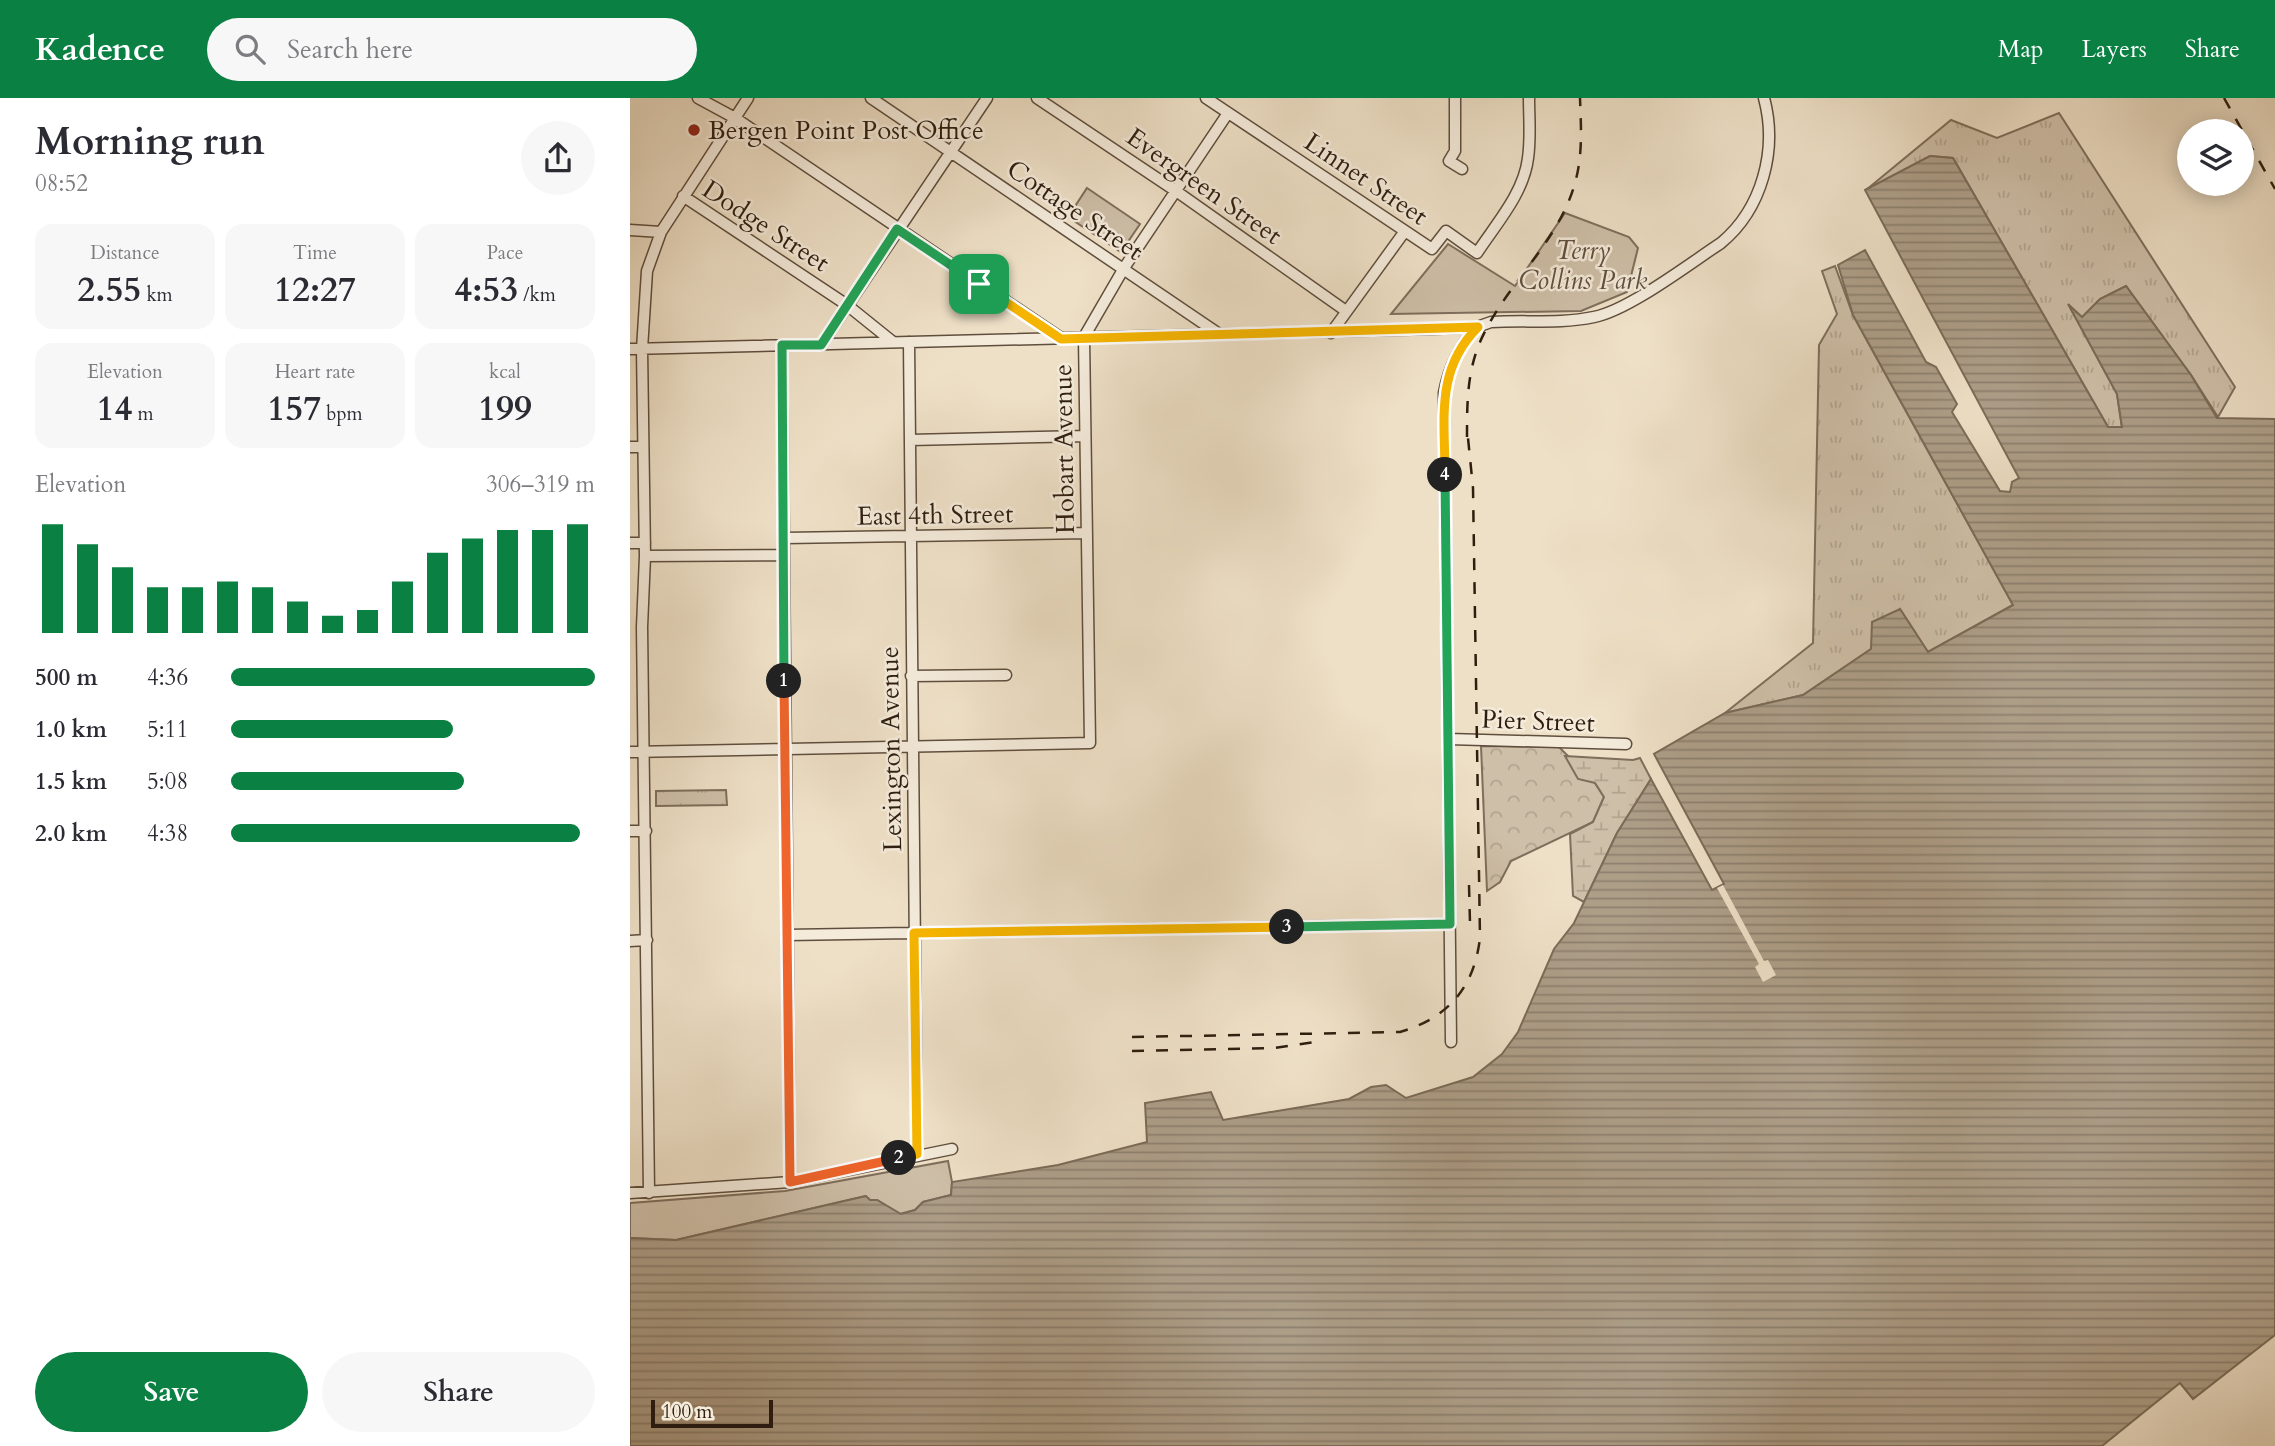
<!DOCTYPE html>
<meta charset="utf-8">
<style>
:root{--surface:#fff;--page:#f7f7f7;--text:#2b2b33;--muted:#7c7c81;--accent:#0b8043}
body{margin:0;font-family:Cardo,serif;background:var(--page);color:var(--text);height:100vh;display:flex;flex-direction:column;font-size:26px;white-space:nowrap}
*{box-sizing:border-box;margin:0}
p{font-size:23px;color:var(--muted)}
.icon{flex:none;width:38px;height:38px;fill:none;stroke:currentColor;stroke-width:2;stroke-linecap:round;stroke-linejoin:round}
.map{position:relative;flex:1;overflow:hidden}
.sheet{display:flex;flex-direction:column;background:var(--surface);width:630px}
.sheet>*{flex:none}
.controls{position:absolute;left:1547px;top:21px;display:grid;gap:14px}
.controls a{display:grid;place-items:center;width:77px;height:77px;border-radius:50%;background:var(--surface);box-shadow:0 4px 18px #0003;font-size:35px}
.scale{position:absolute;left:21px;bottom:18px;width:122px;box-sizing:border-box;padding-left:7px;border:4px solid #2f1e0f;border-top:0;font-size:19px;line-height:24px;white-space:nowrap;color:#2f1e0f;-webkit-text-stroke:5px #f4ebdb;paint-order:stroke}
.pin{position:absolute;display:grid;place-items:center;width:60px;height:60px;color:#fff;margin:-30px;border-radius:14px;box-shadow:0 4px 10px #0006}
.km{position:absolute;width:35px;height:35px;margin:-18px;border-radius:50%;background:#222;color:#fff;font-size:19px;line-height:35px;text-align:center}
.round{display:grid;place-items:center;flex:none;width:74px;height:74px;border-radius:37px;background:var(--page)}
.summary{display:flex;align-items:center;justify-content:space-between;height:119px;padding:0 35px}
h1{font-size:38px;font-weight:700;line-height:52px}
.figures{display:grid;grid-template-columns:repeat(3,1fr);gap:10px;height:119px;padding:7px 35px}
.figures div{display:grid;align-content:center;border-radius:18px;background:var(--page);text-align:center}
.figures b{font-size:35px;font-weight:700}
.figures small{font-size:19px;font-weight:400}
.figures p{font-size:19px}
.chart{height:196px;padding:14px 35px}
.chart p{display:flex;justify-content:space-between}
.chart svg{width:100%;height:126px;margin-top:7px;stroke:var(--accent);stroke-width:6}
.cta{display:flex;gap:14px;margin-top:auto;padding:14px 35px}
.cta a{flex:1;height:80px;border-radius:42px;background:var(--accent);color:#fff;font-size:28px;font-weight:700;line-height:80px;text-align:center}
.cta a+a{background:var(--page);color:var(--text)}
ul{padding:0 35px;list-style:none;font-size:23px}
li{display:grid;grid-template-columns:112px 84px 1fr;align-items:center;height:52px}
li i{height:18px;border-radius:9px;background:var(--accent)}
header{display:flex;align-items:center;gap:42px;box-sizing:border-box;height:98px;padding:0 35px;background:var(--accent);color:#fff}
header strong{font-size:33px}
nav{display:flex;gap:38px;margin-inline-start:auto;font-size:24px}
.search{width:490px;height:63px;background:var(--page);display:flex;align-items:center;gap:18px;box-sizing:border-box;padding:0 24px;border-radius:38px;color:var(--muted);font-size:26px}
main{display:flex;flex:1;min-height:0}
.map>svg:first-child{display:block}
</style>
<header>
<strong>Kadence</strong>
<div class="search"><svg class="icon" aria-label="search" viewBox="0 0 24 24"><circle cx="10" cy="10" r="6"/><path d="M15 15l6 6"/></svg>Search here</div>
<nav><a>Map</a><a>Layers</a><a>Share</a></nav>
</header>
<main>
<section class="sheet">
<div class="summary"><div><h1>Morning run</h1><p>08:52</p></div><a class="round"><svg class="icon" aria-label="share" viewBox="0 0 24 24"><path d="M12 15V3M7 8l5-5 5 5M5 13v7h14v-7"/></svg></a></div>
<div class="figures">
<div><p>Distance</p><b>2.55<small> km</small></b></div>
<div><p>Time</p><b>12:27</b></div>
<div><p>Pace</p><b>4:53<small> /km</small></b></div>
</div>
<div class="figures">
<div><p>Elevation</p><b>14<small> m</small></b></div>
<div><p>Heart rate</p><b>157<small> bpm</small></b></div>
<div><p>kcal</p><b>199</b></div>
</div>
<div class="chart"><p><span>Elevation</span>306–319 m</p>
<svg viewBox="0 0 160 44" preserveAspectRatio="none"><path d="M5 44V6M15 44V13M25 44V21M35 44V28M45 44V28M55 44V26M65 44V28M75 44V33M85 44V38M95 44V36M105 44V26M115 44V16M125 44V11M135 44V8M145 44V8M155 44V6"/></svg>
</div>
<ul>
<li><b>500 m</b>4:36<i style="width:100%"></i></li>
<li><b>1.0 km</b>5:11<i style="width:61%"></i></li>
<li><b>1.5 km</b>5:08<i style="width:64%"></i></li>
<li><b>2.0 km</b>4:38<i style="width:96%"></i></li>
</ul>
<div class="cta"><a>Save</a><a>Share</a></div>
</section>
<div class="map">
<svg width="1645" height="1348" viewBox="0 0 1645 1348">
<defs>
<pattern id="grass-tufts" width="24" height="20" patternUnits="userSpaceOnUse" patternTransform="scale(1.75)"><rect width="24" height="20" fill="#cebfa8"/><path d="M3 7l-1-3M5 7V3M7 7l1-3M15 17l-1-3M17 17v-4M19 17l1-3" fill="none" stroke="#b1a48f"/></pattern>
<pattern id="forest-crowns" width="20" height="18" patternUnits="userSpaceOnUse" patternTransform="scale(1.75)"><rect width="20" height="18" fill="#cebfa8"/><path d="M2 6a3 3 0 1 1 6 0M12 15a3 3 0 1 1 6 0" fill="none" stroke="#b1a48f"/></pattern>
<pattern id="wetland-marsh" width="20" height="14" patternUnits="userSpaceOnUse" patternTransform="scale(1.75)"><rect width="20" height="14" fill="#cebfa8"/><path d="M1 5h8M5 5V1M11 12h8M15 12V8" fill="none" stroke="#b1a48f"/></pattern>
<pattern id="water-rules" width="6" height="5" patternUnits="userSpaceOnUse" patternTransform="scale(1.75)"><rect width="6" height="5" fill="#ad9e88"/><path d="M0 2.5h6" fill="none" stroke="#8d806e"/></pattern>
</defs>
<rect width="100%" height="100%" fill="#eee0c7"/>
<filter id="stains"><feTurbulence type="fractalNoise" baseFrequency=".00286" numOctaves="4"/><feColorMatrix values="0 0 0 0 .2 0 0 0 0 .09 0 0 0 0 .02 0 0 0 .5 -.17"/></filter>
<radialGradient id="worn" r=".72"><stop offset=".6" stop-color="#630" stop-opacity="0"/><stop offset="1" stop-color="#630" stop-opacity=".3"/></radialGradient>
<!-- grass -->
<path fill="url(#grass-tufts)" stroke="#7e6e5c" stroke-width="2" d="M1429,15L1605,289L1588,319L1561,277L1496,188L1470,201L1452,220L1440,209L1487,296L1492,330L1478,329L1323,60L1300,58L1236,92L1321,22L1367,40Z
M1205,168L1223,217L1383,507L1298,554L1270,511L1241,551L1173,597L1095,615L1183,545L1189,247L1207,216L1192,173Z
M96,692L97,707L26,708V693Z"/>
<!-- forest -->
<path fill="url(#forest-crowns)" stroke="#7e6e5c" stroke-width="2" d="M851,648L929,649L965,685L974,699L963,724L881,763L870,784L857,793Z"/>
<!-- wetland -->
<path fill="url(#wetland-marsh)" stroke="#7e6e5c" stroke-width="2" d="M935,658L1003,662L1010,660L1021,681L987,735L954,804L943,798L940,736L963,724L974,699L965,685L948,681Z"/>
<!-- park -->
<path fill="#cebfa8" stroke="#7e6e5c" stroke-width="2" d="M457,90L510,126L491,154L438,119Z
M935,115L999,139L1008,150L997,194L951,213L761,216L818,146L885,188Z
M318,1063L322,1084L321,1097L293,1104L285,1112L270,1116L247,1102H240L235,1098L46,1142L0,1140V1105L155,1093Z"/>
<!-- water -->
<path fill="url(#water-rules)" stroke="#7b6b58" stroke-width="2" d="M1300,58L1323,60L1478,329H1492L1487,296L1438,206L1452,219L1470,201L1496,188L1561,277L1587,320L1645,321V1237L1563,1301L1550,1285L1472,1348H0V1140L46,1142L236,1098L240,1102H247L271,1116L285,1112L293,1104L321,1097L322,1084L428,1067L517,1044L515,1005L581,994L593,1022L719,1001L741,989L756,987L776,1000L843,979L872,956L888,934L924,851L944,825L987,735L1021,681L1082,792L1094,786L1024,656L1095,615L1173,597L1241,551L1242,524L1270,511L1298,554L1383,507L1223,217L1208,167L1235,152L1296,264L1306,269L1327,306L1322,314L1370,393L1380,394L1382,384L1389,380L1235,92Z"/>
<!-- pier -->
<path fill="#eee0c7" d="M1093,787L1134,863L1138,862L1146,877L1133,884L1125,869L1129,866L1087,790Z"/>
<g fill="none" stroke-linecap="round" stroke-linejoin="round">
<!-- minor casing -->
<g stroke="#5f4e3d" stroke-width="13">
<path id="minor" d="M68,0L105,20L431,240
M241,0L589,236
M407,0L546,93L716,213
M576,0L802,151L816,133L847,155C866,126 894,95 898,60C901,40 899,20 899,0
M825,0V53L819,63L832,71
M53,98L217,207L263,244
M0,132L31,134
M701,235L775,133
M279,244L287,1056
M152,247L160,1084
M191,247L357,0
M0,251L802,231L847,229L861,224C895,222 931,226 964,219C999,212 1059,166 1091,145C1132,111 1148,52 1134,0
M280,342L455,338
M0,349H13
M155,440L457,435
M0,445H15
M15,458L153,457
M281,578L376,577
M819,641L996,646
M0,654L460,645L454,239L494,170L598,15
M0,733H16
M157,837L820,826
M0,843L17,842
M821,944L814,295C819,268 829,248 847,229
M0,1095L160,1084L322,1051
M19,1095L12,529L15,458L12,251L17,173L31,134L118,0"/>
</g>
<!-- minor -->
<use href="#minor" stroke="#f4ebdb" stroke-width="10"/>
<!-- rail -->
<path stroke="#2f1e0f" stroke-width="2.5" stroke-dasharray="12 12" stroke-linecap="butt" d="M1594,0L1645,91
M837,339C837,308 837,278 848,249C871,190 928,147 945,85C953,57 951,28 950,0
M839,787L840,825
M502,939L770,934C818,920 844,890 850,840L843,390L837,330
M502,953L644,950L685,944"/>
</g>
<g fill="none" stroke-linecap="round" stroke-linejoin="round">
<!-- split-1 casing -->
<g stroke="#fff" stroke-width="14">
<path id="split-1" d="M154,583L152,247H191L267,131L349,186"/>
</g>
<!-- split-2 casing -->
<g stroke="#fff" stroke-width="14">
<path id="split-2" d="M154,583L160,1084L269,1060"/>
</g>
<!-- split-3 casing -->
<g stroke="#fff" stroke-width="14">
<path id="split-3" d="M269,1060L287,1056L284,835L657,829"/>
</g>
<!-- split-4 casing -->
<g stroke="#fff" stroke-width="14">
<path id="split-4" d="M657,829L820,826L815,377"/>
</g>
<!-- split-5 casing -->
<g stroke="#fff" stroke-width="14">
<path id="split-5" d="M349,186L431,241L848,229C805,272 815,321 815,377"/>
</g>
<!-- split-1 -->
<use href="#split-1" stroke="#22a559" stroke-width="9"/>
<!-- split-2 -->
<use href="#split-2" stroke="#f0652b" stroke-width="9"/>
<!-- split-3 -->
<use href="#split-3" stroke="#f5b400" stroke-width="9"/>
<!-- split-4 -->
<use href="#split-4" stroke="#22a559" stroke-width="9"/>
<!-- split-5 -->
<use href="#split-5" stroke="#f5b400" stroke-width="9"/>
</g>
<!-- markers -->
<circle fill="#8f2418" stroke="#f4ebdb" stroke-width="2.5" cx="64" cy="32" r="7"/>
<g text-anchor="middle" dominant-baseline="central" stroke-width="5" stroke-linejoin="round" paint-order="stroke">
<!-- poi labels -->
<g font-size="26" fill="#2f1e0f" stroke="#f4ebdb" text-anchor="start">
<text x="78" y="32">Bergen Point Post Office</text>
</g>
<!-- street labels -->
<g font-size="26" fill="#2f1e0f" stroke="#f4ebdb">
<text transform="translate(736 81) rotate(34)">Linnet Street</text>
<text transform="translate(574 88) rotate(35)">Evergreen Street</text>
<text transform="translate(445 112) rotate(34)">Cottage Street</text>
<text transform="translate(136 128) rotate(33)">Dodge Street</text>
<text transform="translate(434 351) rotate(-91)">Hobart Avenue</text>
<text transform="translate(305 417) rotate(-1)">East 4th Street</text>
<text transform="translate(908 623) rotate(2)">Pier Street</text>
<text transform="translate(261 651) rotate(-91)">Lexington Avenue</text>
</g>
<!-- park labels -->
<g font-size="26" font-style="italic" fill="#5f4e3d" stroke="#f4ebdb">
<text x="953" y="152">Terry<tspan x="953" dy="30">Collins Park</tspan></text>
</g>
</g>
<rect width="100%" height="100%" filter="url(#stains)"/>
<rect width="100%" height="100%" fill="url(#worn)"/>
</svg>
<div class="controls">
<a><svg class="icon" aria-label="layers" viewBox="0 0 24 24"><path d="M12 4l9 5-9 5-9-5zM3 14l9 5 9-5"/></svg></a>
</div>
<div class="scale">100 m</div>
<div class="pin" style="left:349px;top:186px;background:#1e9e55"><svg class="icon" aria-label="arrive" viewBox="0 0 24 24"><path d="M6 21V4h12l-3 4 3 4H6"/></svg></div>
<b class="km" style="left:154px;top:583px">1</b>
<b class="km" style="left:269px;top:1060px">2</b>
<b class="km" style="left:657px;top:829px">3</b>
<b class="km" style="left:815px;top:377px">4</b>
</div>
</main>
